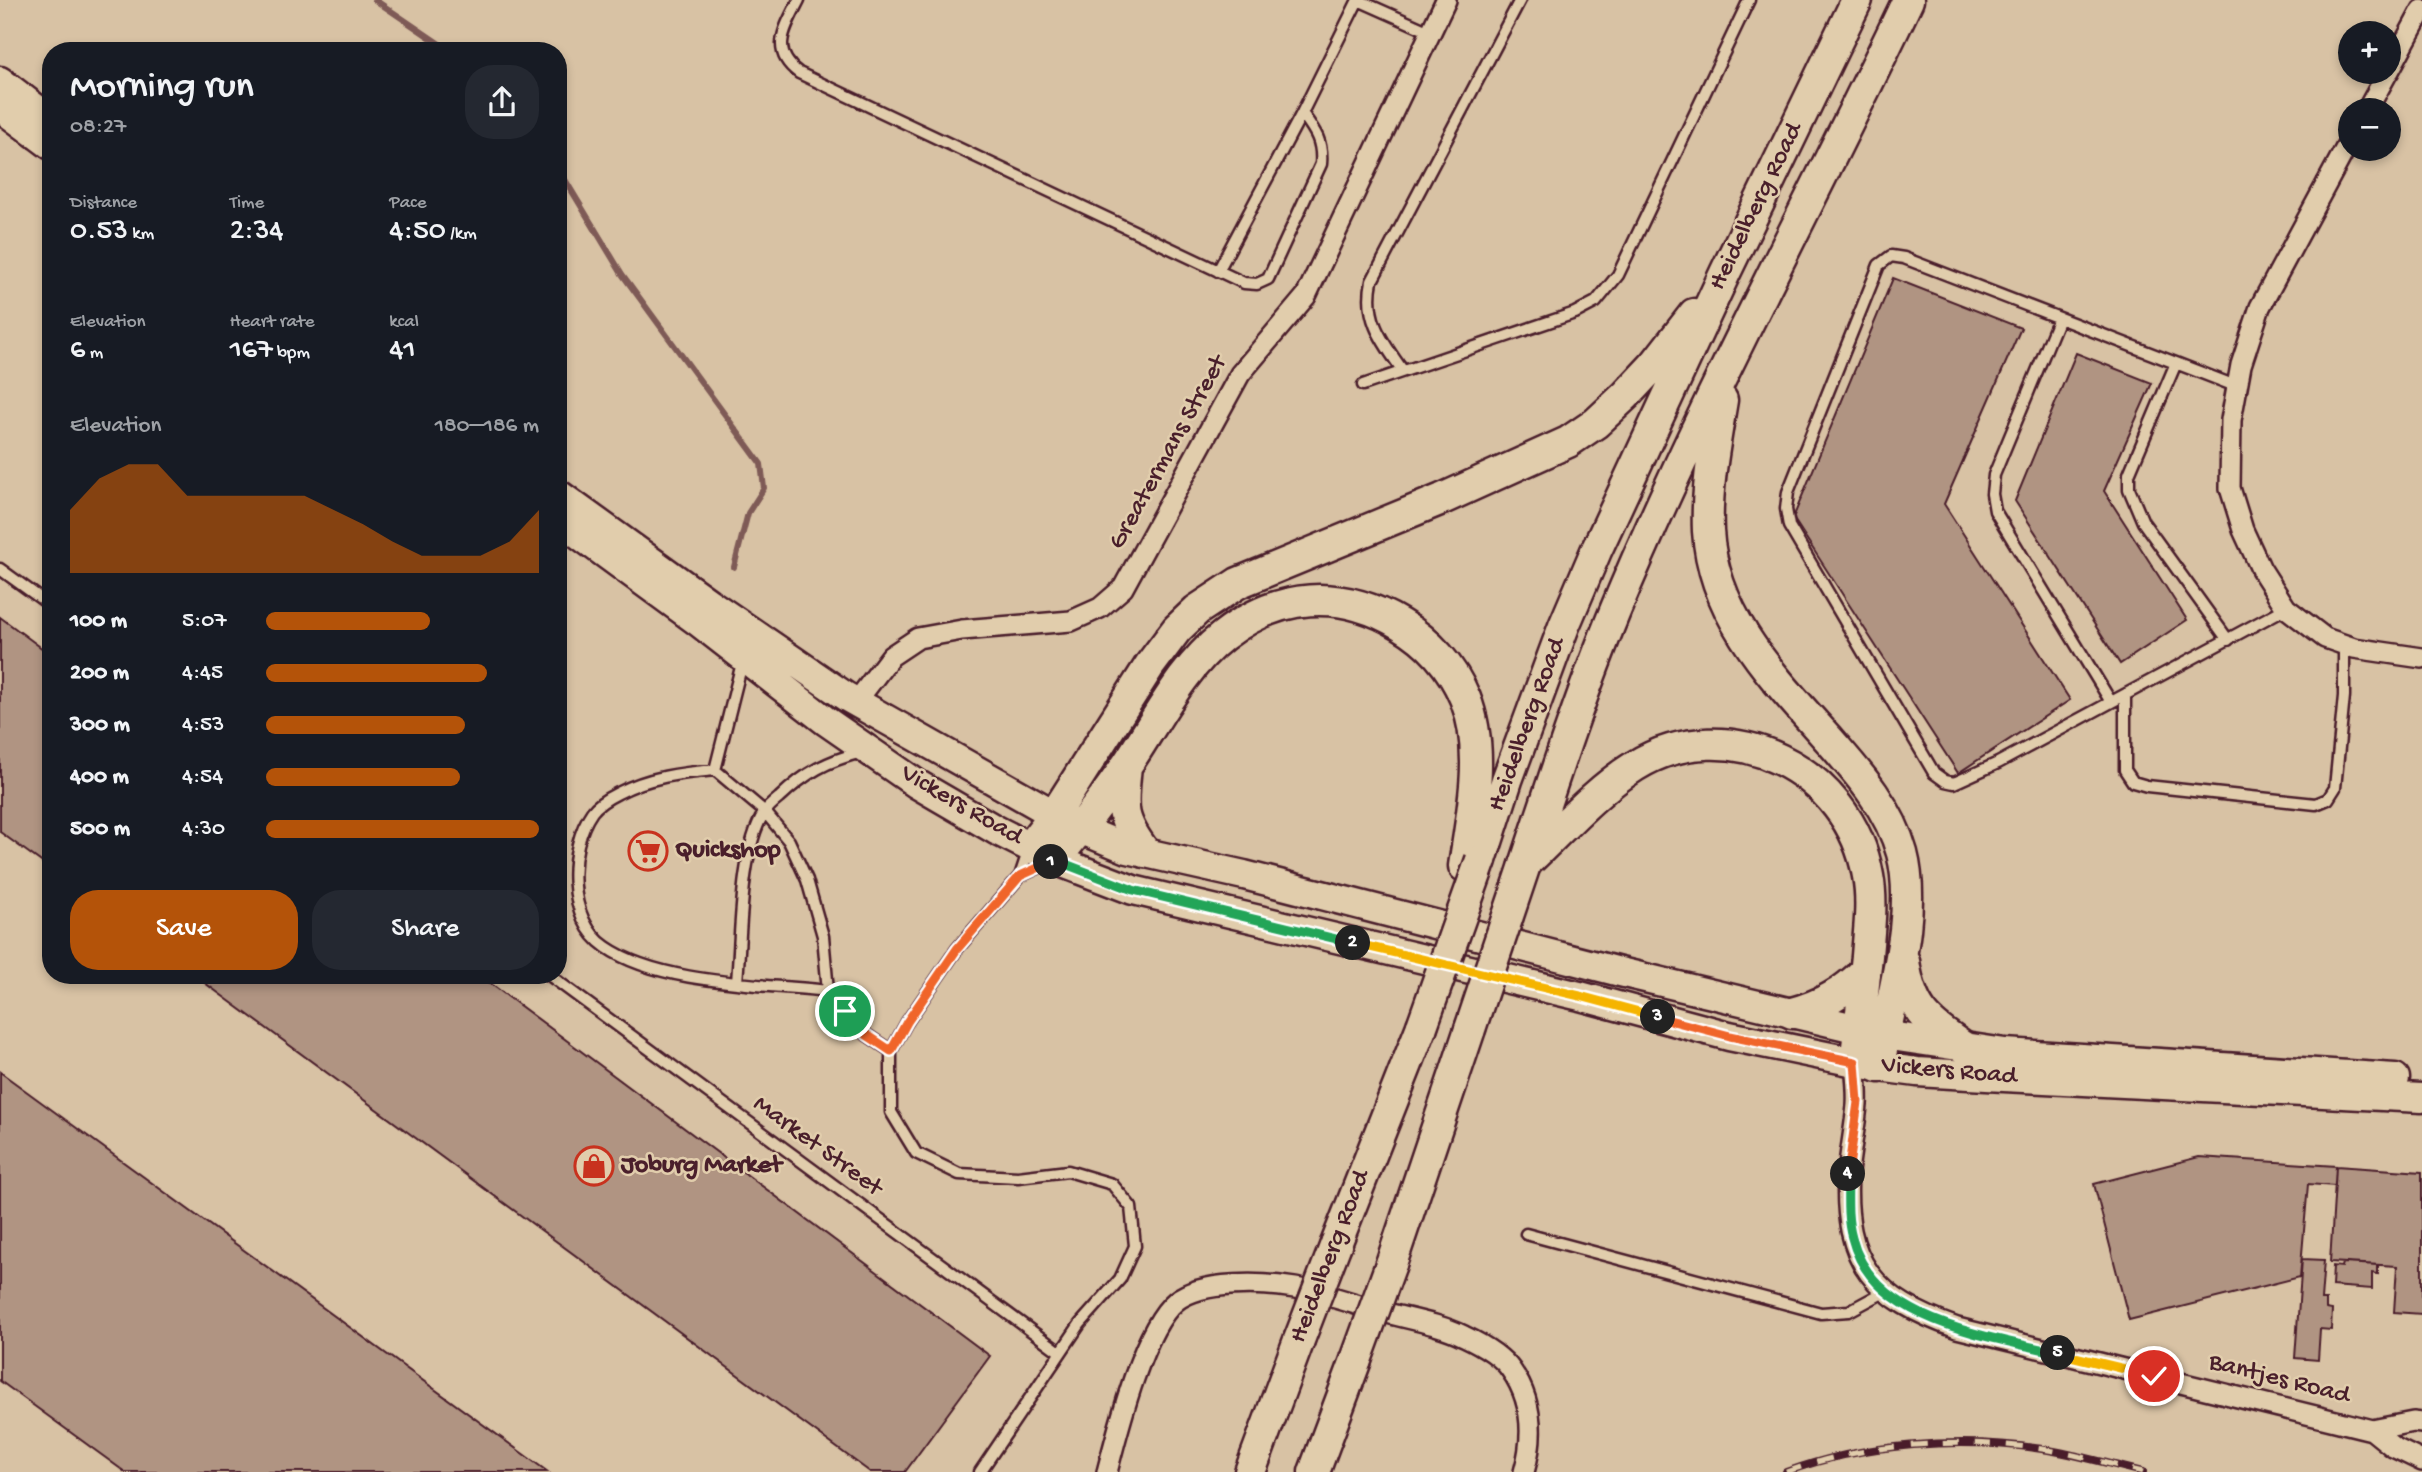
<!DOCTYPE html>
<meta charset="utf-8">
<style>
:root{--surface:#171b24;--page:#242831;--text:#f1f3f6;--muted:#9ea1a6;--accent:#b45309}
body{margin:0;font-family:"Gochi Hand",sans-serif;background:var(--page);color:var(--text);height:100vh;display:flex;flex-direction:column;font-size:26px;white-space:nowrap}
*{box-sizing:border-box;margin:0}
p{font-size:23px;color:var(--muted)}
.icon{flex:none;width:38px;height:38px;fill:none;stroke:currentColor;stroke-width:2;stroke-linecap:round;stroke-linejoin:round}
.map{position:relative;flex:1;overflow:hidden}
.sheet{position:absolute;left:42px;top:42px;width:525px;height:942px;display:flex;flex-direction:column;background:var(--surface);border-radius:28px;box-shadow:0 4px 10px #0003}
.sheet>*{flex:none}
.fabs{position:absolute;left:2338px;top:21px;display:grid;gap:14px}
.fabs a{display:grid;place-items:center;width:63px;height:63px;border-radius:50%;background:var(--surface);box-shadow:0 4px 10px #0003;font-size:35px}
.pin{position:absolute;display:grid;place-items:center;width:60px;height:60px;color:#fff;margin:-30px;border:4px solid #fff;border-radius:50%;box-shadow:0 2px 7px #0007}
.km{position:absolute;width:35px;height:35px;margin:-18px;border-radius:50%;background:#222;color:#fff;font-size:19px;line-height:35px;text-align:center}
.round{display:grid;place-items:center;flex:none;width:74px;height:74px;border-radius:28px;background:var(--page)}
.headline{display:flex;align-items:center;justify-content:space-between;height:119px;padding:0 28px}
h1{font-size:38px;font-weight:600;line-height:52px}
.stats{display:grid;grid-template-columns:repeat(3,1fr);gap:10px;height:119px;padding:7px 28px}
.stats div{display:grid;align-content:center}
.stats b{font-size:30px;font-weight:600}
.stats small{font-size:19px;font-weight:400}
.stats p{font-size:19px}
.chart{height:196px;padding:14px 28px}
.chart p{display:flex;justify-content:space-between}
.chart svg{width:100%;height:126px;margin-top:7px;fill:var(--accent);opacity:.7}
.button{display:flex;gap:14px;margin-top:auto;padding:14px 28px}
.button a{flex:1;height:80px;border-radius:28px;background:var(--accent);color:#fff;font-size:28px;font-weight:600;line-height:80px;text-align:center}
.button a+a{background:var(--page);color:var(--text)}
ul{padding:0 28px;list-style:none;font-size:23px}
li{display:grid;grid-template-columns:112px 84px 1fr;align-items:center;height:52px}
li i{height:18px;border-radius:9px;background:var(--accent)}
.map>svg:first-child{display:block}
</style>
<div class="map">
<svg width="2422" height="1472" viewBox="0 0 2422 1472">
<rect width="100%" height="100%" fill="#d8c2a4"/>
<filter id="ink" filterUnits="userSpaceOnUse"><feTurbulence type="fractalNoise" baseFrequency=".0143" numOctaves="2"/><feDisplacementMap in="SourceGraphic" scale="14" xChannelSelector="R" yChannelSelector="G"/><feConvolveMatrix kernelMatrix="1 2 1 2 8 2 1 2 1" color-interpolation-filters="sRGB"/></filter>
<g filter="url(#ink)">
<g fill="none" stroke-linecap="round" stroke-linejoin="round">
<!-- stream -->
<path stroke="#7e5a57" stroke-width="6" d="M375,0L450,51
M558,168L622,274L761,464L764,488L748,513L734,567"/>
</g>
<!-- building -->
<path fill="#b09482" stroke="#4a1f2b" stroke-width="2" d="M1893,278L2021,328L1944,504L2070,700L1958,773L1793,518Z
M2076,353L2152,383L2104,491L2187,620L2120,664L2015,501Z
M0,617L51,655V869L0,832Z
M194,975H479L990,1356L905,1472H870Z
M0,1072L548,1472H125L0,1381Z
M2199,1157L2336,1166L2335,1186L2308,1184L2300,1277L2129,1320L2094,1184Z
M2336,1166L2422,1172V1314L2394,1312L2397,1266L2330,1262Z
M2302,1259L2324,1260L2321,1300H2326V1309L2332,1310L2331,1330L2320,1329L2318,1360L2295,1358Z
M2343,1263L2378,1265V1274L2372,1273V1289L2332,1286L2333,1266L2342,1267Z"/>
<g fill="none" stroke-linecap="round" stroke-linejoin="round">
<!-- lane casing -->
<g stroke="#4a1f2b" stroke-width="15">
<path id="lane" d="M799,0C785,28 769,51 799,73L1244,283L1257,284L1268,279L1321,164C1323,141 1315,131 1302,113
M1358,0L1430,32
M1218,271L1302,113L1358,0
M2059,318L1994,475L1992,494L1995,511L2111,702
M2176,363L2129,474V489L2143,522L2228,640
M1403,371C1382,341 1364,319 1372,281L1520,0
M1363,385L1575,313L1596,302L1618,275L1749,0
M2238,387L1904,258L1891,256L1879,265L1788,492L1786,509L1789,526L1934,773L1945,781L1954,783L1998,763L2286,608
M0,569L51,606
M743,659L715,770L765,812L789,841L807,880L823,936L828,991L867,1035L891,1051
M2125,695V770L2133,782L2147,786L2316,804L2328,799L2335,788L2344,696V645
M715,770C682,773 648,777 618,793C610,797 597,805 592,812C567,848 566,920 606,947C659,984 763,984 828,991
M1020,876L1049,863
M549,975L1060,1352
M737,982C741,936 740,850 764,813C768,807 774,802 779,798C806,772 827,761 862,752
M1526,1234L1821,1313L1849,1311L1886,1291
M980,1472L1080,1324L1120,1279L1135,1246L1131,1207L1112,1184L1068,1171L1018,1177L959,1174L916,1153L891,1112V1051L907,1022L957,949L1020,876L1029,849"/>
</g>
<!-- street casing -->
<g stroke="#4a1f2b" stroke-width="24">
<path id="street" d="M2389,71L2422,10
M2367,110L2388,72
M2350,140L2260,307L2241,365L2231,420L2230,488L2243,530L2261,569L2286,608L2325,638L2354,648L2422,658
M856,702L891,656L918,638L962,630L1071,621L1100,608L1123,588L1240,374L1306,296L1446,0
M1855,1062C1856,1076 1858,1091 1857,1105C1855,1128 1850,1151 1848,1174C1843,1263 1874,1299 1957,1328L2372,1430L2393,1447L2422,1461
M2372,1430L2413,1422L2422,1423
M1107,1472C1118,1429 1143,1328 1176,1301C1202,1280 1264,1283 1295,1288C1324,1293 1354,1304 1383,1312C1409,1319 1440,1324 1464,1336C1481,1344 1501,1355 1511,1370C1533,1401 1534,1437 1524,1472"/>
</g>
<!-- secondary casing -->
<g stroke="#4a1f2b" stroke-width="33">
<path id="secondary" d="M0,81L51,120
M0,107L51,145
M558,494L709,603L845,696L1080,829L1128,849L1244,875L1620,972L1884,1035L2005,1053L2395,1078
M558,519L700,623L826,721L917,784L996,830L1055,860L1133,890L1580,996L1729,1036L1879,1067L1917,1072L2004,1077L2422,1098"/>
</g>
<!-- primary casing -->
<g stroke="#4a1f2b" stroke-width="35">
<path id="primary" d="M1722,400C1715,443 1706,487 1708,531C1713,618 1777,681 1831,742C1860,775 1890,809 1902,853C1919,917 1889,1001 1879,1067
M1126,766C1122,807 1119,818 1145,852
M1030,846L1055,814L1150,665L1177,629L1197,610L1238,583L1442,499L1568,442L1596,423L1626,395L1655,364L1694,314
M1055,860C1080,829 1106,796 1128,763C1157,720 1182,668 1223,636C1278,593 1340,588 1400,624C1429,641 1452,667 1465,698C1486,750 1472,813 1464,866
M1481,860L1507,780L1564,626L1596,551L1725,273L1857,0
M1527,862C1561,830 1595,791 1635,766C1729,708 1850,770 1868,876C1873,902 1869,930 1867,956C1863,991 1860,1027 1855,1062
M1525,865C1553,780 1581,694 1615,611C1702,402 1811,204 1908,0
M1904,961C1911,1011 1926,1021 1966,1049
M1792,1013C1822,1005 1843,993 1865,971
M1336,1244L1422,1026
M1391,1264L1470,1029
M1250,1472L1299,1340
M1314,1472L1356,1360"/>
</g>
<!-- lane -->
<use href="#lane" stroke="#e1cdac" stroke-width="10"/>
<!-- street -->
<use href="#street" stroke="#e1cdac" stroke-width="19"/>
<!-- secondary -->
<use href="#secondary" stroke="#e1cdac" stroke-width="28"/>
<!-- primary -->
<use href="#primary" stroke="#e1cdac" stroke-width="30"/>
<!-- rail casing -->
<g stroke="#4a1f2b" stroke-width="8">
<path id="rail" d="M1786,1472C1864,1443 1961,1437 2042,1449C2076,1454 2109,1464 2143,1472"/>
</g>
<!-- rail -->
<use href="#rail" stroke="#e1cdac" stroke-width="5" stroke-dasharray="16" stroke-linecap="butt"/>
<!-- primary-bridge casing -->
<g stroke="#4a1f2b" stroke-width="35" stroke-linecap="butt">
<path id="primary-bridge" d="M1422,1026L1481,860
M1470,1029L1525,865
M1299,1340L1336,1244
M1356,1360L1391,1264"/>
</g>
<!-- primary-bridge -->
<use href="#primary-bridge" stroke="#e1cdac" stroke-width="30"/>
</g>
</g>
<g fill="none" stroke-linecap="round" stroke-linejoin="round" filter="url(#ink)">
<!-- split-1 casing -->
<g stroke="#fff" stroke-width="14">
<path id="split-1" d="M845,1011L867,1035L891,1051L907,1022L957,949L1020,876L1051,862"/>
</g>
<!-- split-2 casing -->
<g stroke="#fff" stroke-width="14">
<path id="split-2" d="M1051,862L1055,860L1133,890L1353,943"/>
</g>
<!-- split-3 casing -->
<g stroke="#fff" stroke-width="14">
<path id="split-3" d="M1353,943L1580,996L1658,1017"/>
</g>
<!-- split-4 casing -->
<g stroke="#fff" stroke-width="14">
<path id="split-4" d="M1658,1017L1730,1036L1855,1062L1858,1102L1848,1174"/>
</g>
<!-- split-5 casing -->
<g stroke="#fff" stroke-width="14">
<path id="split-5" d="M1848,1174C1848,1195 1846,1217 1852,1238C1873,1322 1988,1336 2058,1353"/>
</g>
<!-- split-6 casing -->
<g stroke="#fff" stroke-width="14">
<path id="split-6" d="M2058,1353L2154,1376"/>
</g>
<!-- split-1 -->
<use href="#split-1" stroke="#f0652b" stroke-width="9"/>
<!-- split-2 -->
<use href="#split-2" stroke="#22a559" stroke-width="9"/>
<!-- split-3 -->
<use href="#split-3" stroke="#f5b400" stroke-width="9"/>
<!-- split-4 -->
<use href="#split-4" stroke="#f0652b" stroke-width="9"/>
<!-- split-5 -->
<use href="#split-5" stroke="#22a559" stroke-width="9"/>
<!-- split-6 -->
<use href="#split-6" stroke="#f5b400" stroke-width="9"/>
</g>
<!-- icons -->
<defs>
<g id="supermarket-ring" transform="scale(2.0125)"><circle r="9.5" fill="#e1cdac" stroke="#c8321e" stroke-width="1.5"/><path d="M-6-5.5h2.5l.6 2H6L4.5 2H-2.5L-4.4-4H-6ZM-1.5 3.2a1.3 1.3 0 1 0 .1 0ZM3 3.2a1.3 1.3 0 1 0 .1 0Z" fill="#c8321e"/></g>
<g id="shop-ring" transform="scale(2.0125)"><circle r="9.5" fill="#e1cdac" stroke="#c8321e" stroke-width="1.5"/><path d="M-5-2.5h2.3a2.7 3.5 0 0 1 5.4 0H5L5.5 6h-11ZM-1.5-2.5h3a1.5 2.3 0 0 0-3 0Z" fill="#c8321e"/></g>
</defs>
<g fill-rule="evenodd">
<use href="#supermarket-ring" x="648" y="851"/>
<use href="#shop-ring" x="594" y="1166"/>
</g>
<g text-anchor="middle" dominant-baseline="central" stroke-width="5" stroke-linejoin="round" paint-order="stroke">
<!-- street labels -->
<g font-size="26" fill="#4a1f2b" stroke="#e1cdac">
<text transform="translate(1757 207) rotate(-64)">Heidelberg Road</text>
<text transform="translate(1169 453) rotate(-61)">Greatermans Street</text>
<text transform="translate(1528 725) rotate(-70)">Heidelberg Road</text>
<text transform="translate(961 806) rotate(30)">Vickers Road</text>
<text transform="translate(1949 1072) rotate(5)">Vickers Road</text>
<text transform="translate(817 1147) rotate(36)">Market Street</text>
<text transform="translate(1331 1257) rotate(-69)">Heidelberg Road</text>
<text transform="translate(2279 1380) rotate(14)">Bantjes Road</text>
</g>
<!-- poi labels -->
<g font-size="26" font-weight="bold" fill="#4a1f2b" stroke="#e1cdac" text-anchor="start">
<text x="675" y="851">Quickshop</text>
<text x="621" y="1166">Joburg Market</text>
</g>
</g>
</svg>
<div class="fabs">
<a>+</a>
<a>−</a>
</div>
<div class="pin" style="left:845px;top:1011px;background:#1e9e55"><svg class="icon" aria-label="arrive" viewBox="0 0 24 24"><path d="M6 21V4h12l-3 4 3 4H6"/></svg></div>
<div class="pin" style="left:2154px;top:1376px;background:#d93025"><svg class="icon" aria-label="check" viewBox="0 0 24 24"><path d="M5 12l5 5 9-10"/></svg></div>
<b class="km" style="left:1051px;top:862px">1</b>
<b class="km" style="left:1353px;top:943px">2</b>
<b class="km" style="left:1658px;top:1017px">3</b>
<b class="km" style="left:1848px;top:1174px">4</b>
<b class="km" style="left:2058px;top:1353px">5</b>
<section class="sheet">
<div class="headline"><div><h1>Morning run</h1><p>08:27</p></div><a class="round"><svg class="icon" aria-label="share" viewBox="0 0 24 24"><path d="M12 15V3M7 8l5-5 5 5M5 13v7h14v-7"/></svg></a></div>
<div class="stats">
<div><p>Distance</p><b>0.53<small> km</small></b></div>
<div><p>Time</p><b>2:34</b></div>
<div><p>Pace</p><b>4:50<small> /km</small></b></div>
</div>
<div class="stats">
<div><p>Elevation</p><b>6<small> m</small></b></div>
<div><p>Heart rate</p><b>167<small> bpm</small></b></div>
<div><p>kcal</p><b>41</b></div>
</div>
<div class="chart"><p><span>Elevation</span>180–186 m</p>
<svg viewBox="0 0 160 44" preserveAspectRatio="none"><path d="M0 44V22L10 11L20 6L30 6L40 17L50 17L60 17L70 17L80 17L90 22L100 27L110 33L120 38L130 38L140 38L150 33L160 22V44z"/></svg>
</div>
<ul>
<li><b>100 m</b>5:07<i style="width:60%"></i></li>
<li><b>200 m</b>4:45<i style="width:81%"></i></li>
<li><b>300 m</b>4:53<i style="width:73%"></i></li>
<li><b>400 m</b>4:54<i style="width:71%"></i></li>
<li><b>500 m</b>4:30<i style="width:100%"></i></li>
</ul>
<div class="button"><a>Save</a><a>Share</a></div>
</section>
</div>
